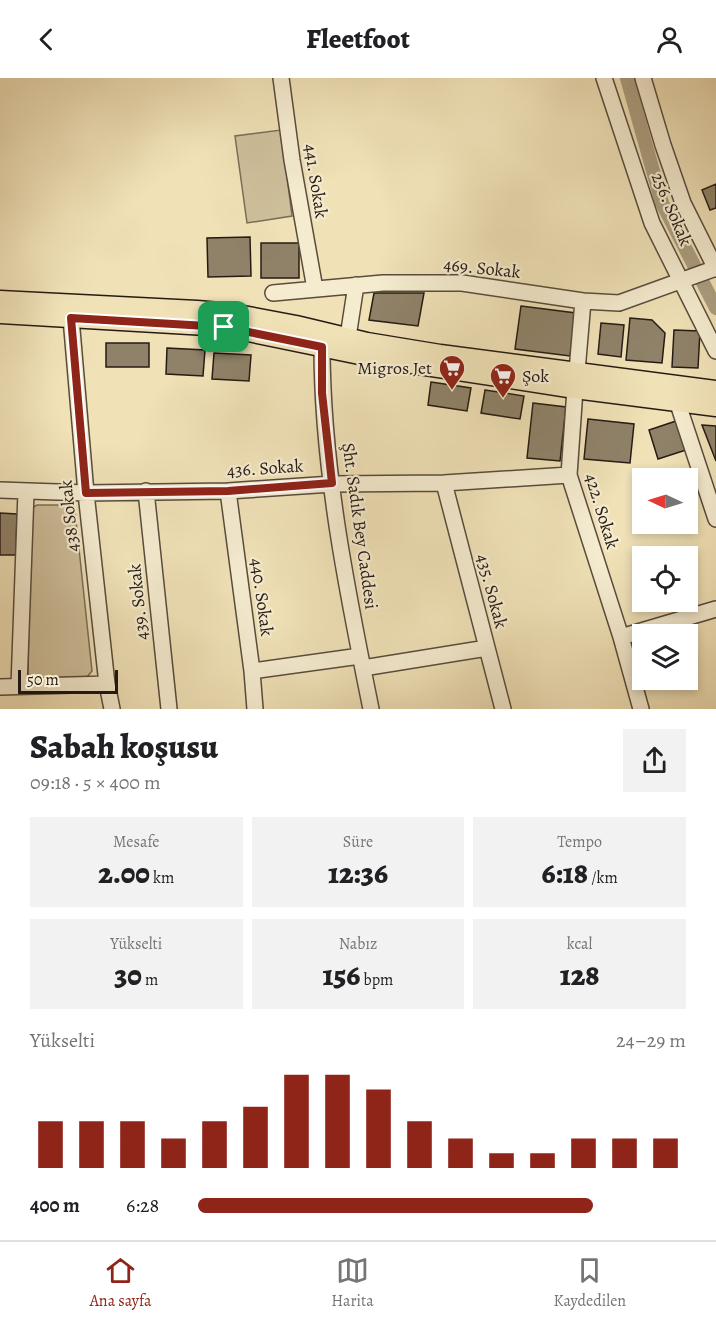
<!DOCTYPE html>
<html lang="tr">
<meta charset="utf-8">
<style>
:root{--surface:#fff;--page:#f2f2f2;--text:#202124;--muted:#757577;--line:#e0e0e0;--accent:#8f2418}
body{margin:0;font-family:Alegreya,serif;background:var(--page);color:var(--text);height:100vh;display:flex;flex-direction:column;font-size:22px;white-space:nowrap}
*{box-sizing:border-box;margin:0}
p{font-size:20px;color:var(--muted)}
.icon{flex:none;width:33px;height:33px;fill:none;stroke:currentColor;stroke-width:2;stroke-linecap:round;stroke-linejoin:round}
.map{position:relative;height:631px;overflow:hidden}
.panel{display:flex;flex-direction:column;background:var(--surface);flex:1}
.panel>*{flex:none}
.needle{width:39px;rotate:274deg}
.tools{position:absolute;left:632px;top:390px;display:grid;gap:12px}
.tools a{display:grid;place-items:center;width:66px;height:66px;border-radius:0px;background:var(--surface);box-shadow:0 3px 9px #0003;font-size:30px}
.scale{position:absolute;left:18px;bottom:15px;width:100px;box-sizing:border-box;padding-left:6px;border:3px solid #261b14;border-top:0;font-size:16px;line-height:21px;white-space:nowrap;color:#261b14;-webkit-text-stroke:4px #f5ecd0;paint-order:stroke}
.pin{position:absolute;display:grid;place-items:center;width:51px;height:51px;color:#fff;margin:-26px;border-radius:12px;box-shadow:0 3px 9px #0006}
.round{display:grid;place-items:center;flex:none;width:63px;height:63px;border-radius:0px;background:var(--page)}
.headline{display:flex;align-items:center;justify-content:space-between;height:102px;padding:0 30px}
h1{font-size:33px;font-weight:800;line-height:45px}
.figures{display:grid;grid-template-columns:repeat(3,1fr);gap:9px;height:102px;padding:6px 30px}
.figures div{display:grid;align-content:center;border-radius:0px;background:var(--page);text-align:center}
.figures b{font-size:30px;font-weight:800}
.figures small{font-size:16px;font-weight:400}
.figures p{font-size:16px}
.chart{height:168px;padding:12px 30px}
.chart p{display:flex;justify-content:space-between}
.chart svg{width:100%;height:108px;margin-top:6px;stroke:var(--accent);stroke-width:6}
ul{padding:0 30px;list-style:none;font-size:20px}
li{display:grid;grid-template-columns:96px 72px 1fr;align-items:center;height:45px}
li i{height:15px;border-radius:8px;background:var(--accent)}
header{display:flex;justify-content:space-between;align-items:center;height:78px;padding:0 30px;background:var(--surface);font-size:27px;font-weight:800}
.tabs{display:flex;justify-content:space-around;align-items:center;height:84px;border-top:2px solid var(--line);background:var(--surface);font-size:16px;color:var(--muted)}
.tabs a{display:grid;justify-items:center;gap:3px}
.tabs .active{color:var(--accent)}
.map>svg:first-child{display:block}
</style>
<header><svg class="icon" aria-label="back" viewBox="0 0 24 24"><path d="M15 5l-7 7 7 7"/></svg>Fleetfoot<svg class="icon" aria-label="person" viewBox="0 0 24 24"><circle cx="12" cy="8" r="4"/><path d="M4 21q1-7 8-7t8 7"/></svg></header>
<div class="map">
<svg width="716" height="631" viewBox="0 0 716 631">
<rect width="100%" height="100%" fill="#f0e1b7"/>
<filter id="stains"><feTurbulence type="fractalNoise" baseFrequency=".00333" numOctaves="4"/><feColorMatrix values="0 0 0 0 .2 0 0 0 0 .09 0 0 0 0 .02 0 0 0 .5 -.17"/></filter>
<radialGradient id="worn" r=".72"><stop offset=".6" stop-color="#630" stop-opacity="0"/><stop offset="1" stop-color="#630" stop-opacity=".3"/></radialGradient>
<!-- green -->
<path fill="#cebf9b" stroke="#7a6d58" stroke-width="1.5" d="M281,52L292,138L247,145L235,58Z
M37,427H69L75,433L92,593L86,600L28,603L30,431Z"/>
<g fill="none" stroke-linecap="round" stroke-linejoin="round">
<!-- canal -->
<path stroke="#ab9e80" stroke-width="14" d="M627,0L662,125L716,230"/>
</g>
<!-- building -->
<path fill="#8f8269" stroke="#261b14" stroke-width="1.5" d="M716,106V130L710,132L702,112Z
M250,159L251,198L208,199L207,160Z
M261,165H299V200H261Z
M374,215H424L418,248L369,242Z
M521,228L576,235L570,278L515,271Z
M630,240L652,242L665,255L662,285L626,282Z
M601,245L624,247L621,279L598,276Z
M674,252L700,253L698,290L672,289Z
M106,265H149V289H106Z
M167,270L205,272L203,298L166,296Z
M214,275L251,277L249,303L212,301Z
M431,304L471,310L467,333L428,327Z
M485,312L524,318L520,341L481,335Z
M533,325L566,329L560,383L527,380Z
M588,341L634,346L630,385L584,381Z
M676,343L686,372L658,381L649,352Z
M702,347L716,348V383Z
M0,435L17,436L16,477H0Z"/>
<g fill="none" stroke-linecap="round" stroke-linejoin="round">
<!-- minor casing -->
<g stroke="#584c3d" stroke-width="18">
<path id="minor" d="M281,0L292,82L315,211
M604,0L652,145L716,273
M643,0L663,67L683,125L716,191
M273,215L383,205H462L583,223L619,225L716,190
M71,240L86,415L107,606L112,631
M348,259L356,207
M322,269C322,389 347,513 371,631
M577,293L583,223
M575,311L569,397L621,559L641,631
M677,323L716,441
M444,405L503,631
M0,412L86,415L228,413L332,406L444,405L569,397
M146,413L169,631
M228,413L252,593L255,631
M621,559L716,531
M363,590L487,570
M252,593L360,578
M19,608L26,414
M0,609L107,606"/>
</g>
<!-- major casing -->
<g stroke="#261b14" stroke-width="21">
<path id="major" d="M0,222L197,232L232,235L296,247L367,264L440,276L716,312
M0,236L224,249L374,280L432,289L575,311L716,329"/>
</g>
<!-- minor -->
<use href="#minor" stroke="#f5ecd0" stroke-width="15"/>
<!-- major -->
<use href="#major" stroke="#f0e1b7" stroke-width="18"/>
</g>
<g fill="none" stroke-linecap="round" stroke-linejoin="round">
<!-- route casing -->
<g stroke="#fff" stroke-width="12">
<path id="route" d="M71,240L224,249L322,269V315L332,405L228,413L86,415Z"/>
</g>
<!-- route -->
<use href="#route" stroke="#8f2418" stroke-width="8"/>
</g>
<!-- icons -->
<defs>
<g id="supermarket-pin" transform="scale(1.35)"><path d="M0 17L-7.5 6A9.5 9.5 0 1 1 7.5 6Z" fill="#8f2418" stroke="#f5ecd0"/><path d="M-6-5.5h2.5l.6 2H6L4.5 2H-2.5L-4.4-4H-6ZM-1.5 3.2a1.3 1.3 0 1 0 .1 0ZM3 3.2a1.3 1.3 0 1 0 .1 0Z" fill="#fff"/></g>
</defs>
<g fill-rule="evenodd">
<use href="#supermarket-pin" x="452" y="290"/>
<use href="#supermarket-pin" x="503" y="298"/>
</g>
<g text-anchor="middle" dominant-baseline="central" stroke-width="4.5" stroke-linejoin="round" paint-order="stroke">
<!-- street labels -->
<g font-size="18" fill="#261b14" stroke="#f5ecd0">
<text transform="translate(316 103) rotate(81)">441. Sokak</text>
<text transform="translate(672 131) rotate(67)">256. Sokak</text>
<text transform="translate(482 190) rotate(6)">469. Sokak</text>
<text transform="translate(265 390) rotate(-4)">436. Sokak</text>
<text transform="translate(602 433) rotate(73)">422. Sokak</text>
<text transform="translate(69 438) rotate(-96)">438 Sokak</text>
<text transform="translate(360 448) rotate(82)">Şht. Sadık Bey Caddesi</text>
<text transform="translate(492 513) rotate(75)">435. Sokak</text>
<text transform="translate(262 519) rotate(82)">440. Sokak</text>
<text transform="translate(138 524) rotate(-96)">439. Sokak</text>
</g>
<!-- poi labels -->
<g font-size="18" fill="#261b14" stroke="#f5ecd0" text-anchor="end">
<text x="432" y="290">Migros Jet</text>
<text x="522" y="298" text-anchor="start">Şok</text>
</g>
</g>
<rect width="100%" height="100%" filter="url(#stains)"/>
<rect width="100%" height="100%" fill="url(#worn)"/>
</svg>
<div class="tools">
<a><svg class="needle" viewBox="-14 -14 28 28"><path d="M0-13l5 13h-10z" fill="#e53935"/><path d="M0 13l5-13h-10z" fill="#757577"/></svg></a>
<a><svg class="icon" aria-label="locate" viewBox="0 0 24 24"><circle cx="12" cy="12" r="6"/><path d="M12 2v4M12 18v4M2 12h4M18 12h4"/></svg></a>
<a><svg class="icon" aria-label="layers" viewBox="0 0 24 24"><path d="M12 4l9 5-9 5-9-5zM3 14l9 5 9-5"/></svg></a>
</div>
<div class="scale">50 m</div>
<div class="pin" style="left:224px;top:249px;background:#1e9e55"><svg class="icon" aria-label="arrive" viewBox="0 0 24 24"><path d="M6 21V4h12l-3 4 3 4H6"/></svg></div>
</div>
<section class="panel">
<div class="headline"><div><h1>Sabah koşusu</h1><p>09:18 · 5 × 400 m</p></div><a class="round"><svg class="icon" aria-label="share" viewBox="0 0 24 24"><path d="M12 15V3M7 8l5-5 5 5M5 13v7h14v-7"/></svg></a></div>
<div class="figures">
<div><p>Mesafe</p><b>2.00<small> km</small></b></div>
<div><p>Süre</p><b>12:36</b></div>
<div><p>Tempo</p><b>6:18<small> /km</small></b></div>
</div>
<div class="figures">
<div><p>Yükselti</p><b>30<small> m</small></b></div>
<div><p>Nabız</p><b>156<small> bpm</small></b></div>
<div><p>kcal</p><b>128</b></div>
</div>
<div class="chart"><p><span>Yükselti</span>24–29 m</p>
<svg viewBox="0 0 160 44" preserveAspectRatio="none"><path d="M5 44V25M15 44V25M25 44V25M35 44V32M45 44V25M55 44V19M65 44V6M75 44V6M85 44V12M95 44V25M105 44V32M115 44V38M125 44V38M135 44V32M145 44V32M155 44V32"/></svg>
</div>
<ul>
<li><b>400 m</b>6:28<i style="width:81%"></i></li>
</ul>
</section>
<nav class="tabs">
<a class="active"><svg class="icon" aria-label="home" viewBox="0 0 24 24"><path d="M3 11l9-7 9 7M6 9v11h12V9"/></svg>Ana sayfa</a>
<a><svg class="icon" aria-label="map" viewBox="0 0 24 24"><path d="M3 6l6-2 6 2 6-2v14l-6 2-6-2-6 2zM9 4v14M15 6v14"/></svg>Harita</a>
<a><svg class="icon" aria-label="saved" viewBox="0 0 24 24"><path d="M7 4h10v16l-5-4-5 4z"/></svg>Kaydedilen</a>
</nav>
